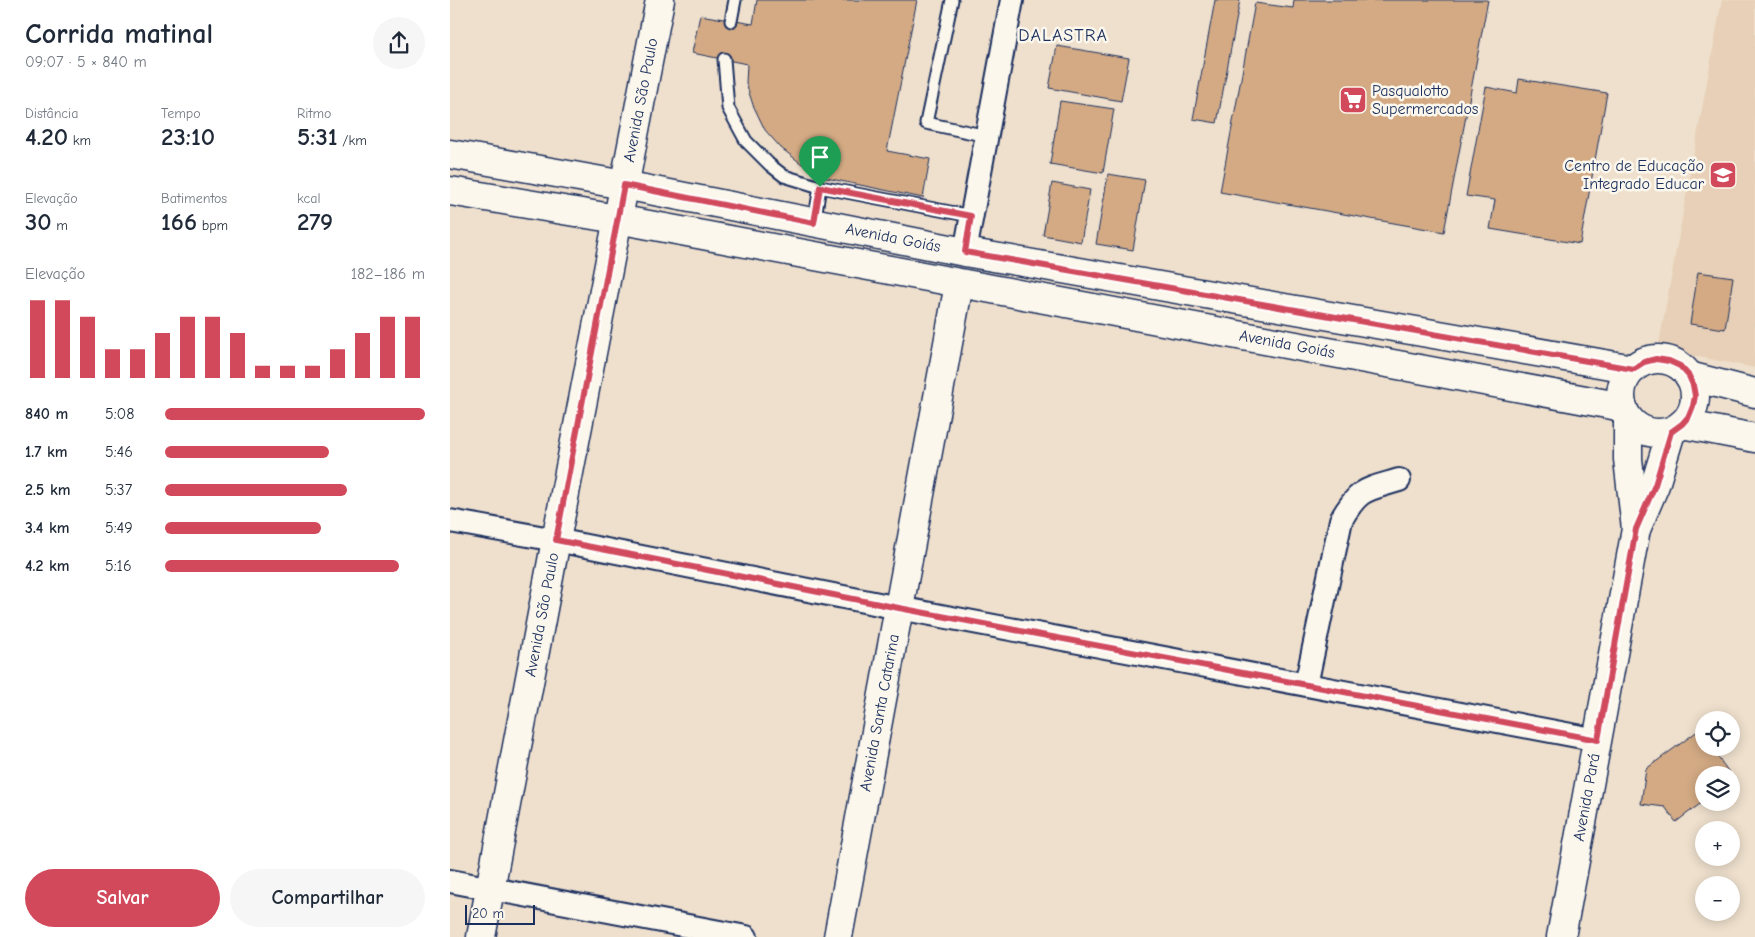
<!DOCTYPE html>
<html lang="pt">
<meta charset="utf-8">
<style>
:root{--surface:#fff;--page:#f6f6f7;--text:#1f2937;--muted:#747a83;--accent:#d1495b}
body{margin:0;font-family:"Comic Neue",sans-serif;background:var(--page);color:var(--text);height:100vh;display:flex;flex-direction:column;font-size:19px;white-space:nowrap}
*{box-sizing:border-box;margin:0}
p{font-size:16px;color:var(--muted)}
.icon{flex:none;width:28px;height:28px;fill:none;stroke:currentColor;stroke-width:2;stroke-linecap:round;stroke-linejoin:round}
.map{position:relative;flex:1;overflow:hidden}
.drawer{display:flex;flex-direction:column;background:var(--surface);width:450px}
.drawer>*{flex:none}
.tools{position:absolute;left:1245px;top:711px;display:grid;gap:10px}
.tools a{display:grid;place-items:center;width:45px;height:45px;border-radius:50%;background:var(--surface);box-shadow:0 2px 12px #0003;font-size:25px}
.scale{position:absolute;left:15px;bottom:12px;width:70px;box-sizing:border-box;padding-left:5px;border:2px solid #1b2f5e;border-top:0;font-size:14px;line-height:18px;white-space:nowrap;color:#1b2f5e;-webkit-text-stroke:4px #fbf7ec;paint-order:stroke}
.pin{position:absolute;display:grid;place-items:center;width:42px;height:42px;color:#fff;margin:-51px -21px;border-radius:50% 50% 50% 0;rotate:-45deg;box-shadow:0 0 5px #0007}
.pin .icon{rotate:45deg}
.round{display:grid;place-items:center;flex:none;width:52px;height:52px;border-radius:26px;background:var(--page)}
.head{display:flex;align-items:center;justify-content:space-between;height:85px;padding:0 25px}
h1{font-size:28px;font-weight:800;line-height:38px}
.metrics{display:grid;grid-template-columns:repeat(3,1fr);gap:8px;height:85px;padding:5px 25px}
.metrics div{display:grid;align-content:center}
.metrics b{font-size:25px;font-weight:800}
.metrics small{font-size:14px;font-weight:400}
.metrics p{font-size:14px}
.chart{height:140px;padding:10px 25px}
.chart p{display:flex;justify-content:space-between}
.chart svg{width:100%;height:90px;margin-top:5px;stroke:var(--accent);stroke-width:6}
.cta{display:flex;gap:10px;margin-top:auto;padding:10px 25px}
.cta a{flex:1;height:58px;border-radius:30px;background:var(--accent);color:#fff;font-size:20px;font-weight:800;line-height:58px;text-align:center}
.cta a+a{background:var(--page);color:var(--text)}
ul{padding:0 25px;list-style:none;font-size:16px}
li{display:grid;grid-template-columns:80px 60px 1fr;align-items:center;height:38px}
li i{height:12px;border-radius:6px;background:var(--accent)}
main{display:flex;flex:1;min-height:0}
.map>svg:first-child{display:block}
</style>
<main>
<section class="drawer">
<div class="head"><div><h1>Corrida matinal</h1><p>09:07 · 5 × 840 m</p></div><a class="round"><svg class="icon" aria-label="share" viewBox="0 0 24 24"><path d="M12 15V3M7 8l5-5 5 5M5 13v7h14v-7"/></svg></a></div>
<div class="metrics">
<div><p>Distância</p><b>4.20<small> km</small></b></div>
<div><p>Tempo</p><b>23:10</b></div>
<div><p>Ritmo</p><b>5:31<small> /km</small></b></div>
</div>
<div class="metrics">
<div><p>Elevação</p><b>30<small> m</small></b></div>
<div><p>Batimentos</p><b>166<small> bpm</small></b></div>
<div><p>kcal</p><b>279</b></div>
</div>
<div class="chart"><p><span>Elevação</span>182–186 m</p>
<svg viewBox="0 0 160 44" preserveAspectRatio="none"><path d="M5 44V6M15 44V6M25 44V14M35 44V30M45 44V30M55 44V22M65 44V14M75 44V14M85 44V22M95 44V38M105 44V38M115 44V38M125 44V30M135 44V22M145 44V14M155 44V14"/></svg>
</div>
<ul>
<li><b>840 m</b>5:08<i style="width:100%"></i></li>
<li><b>1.7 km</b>5:46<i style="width:63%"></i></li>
<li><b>2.5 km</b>5:37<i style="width:70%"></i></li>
<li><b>3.4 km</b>5:49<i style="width:60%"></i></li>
<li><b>4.2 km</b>5:16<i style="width:90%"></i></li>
</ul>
<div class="cta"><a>Salvar</a><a>Compartilhar</a></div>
</section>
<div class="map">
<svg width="1305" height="937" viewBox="0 0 1305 937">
<rect width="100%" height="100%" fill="#efe0cd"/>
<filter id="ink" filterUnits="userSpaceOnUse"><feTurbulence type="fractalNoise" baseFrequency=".02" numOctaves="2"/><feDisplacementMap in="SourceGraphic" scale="10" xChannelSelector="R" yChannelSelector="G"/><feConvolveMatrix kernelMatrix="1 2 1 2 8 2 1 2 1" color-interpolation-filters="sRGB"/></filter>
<g filter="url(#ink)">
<!-- built -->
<path fill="#e7d0b7" d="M1272,0H1305V368L1208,349Z"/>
<!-- building -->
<path fill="#d3aa84" stroke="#1b2f5e" d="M307,0H467L437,151L480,159L473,198L376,178L352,164L331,148L315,130L303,105L296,83L297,64L242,53L250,15L303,24Z
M765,0H790L767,123L743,119Z
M844,0H1038L994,232L770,192L805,3L843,8Z
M607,46L679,58L671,101L599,88Z
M1069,79L1157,93L1130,244L1040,229L1045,200L1016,196L1036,87L1067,93Z
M610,101L664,109L653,173L600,164Z
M658,174L695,180L683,250L646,244Z
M602,183L640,190L631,242L593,235Z
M1248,272L1283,277L1275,329L1240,324Z
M1249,730L1254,737V748H1261L1284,779L1281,781V775H1254V801L1226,822L1215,807L1191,804L1196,769Z"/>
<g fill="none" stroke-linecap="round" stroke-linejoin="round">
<!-- lane casing -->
<g stroke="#1b2f5e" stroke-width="15">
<path id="lane" d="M502,0L476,123L537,136
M281,21L285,0
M274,59L278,108L296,141L320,165L334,176L370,187L364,223
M370,187L521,216"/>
</g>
<!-- street casing -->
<g stroke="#1b2f5e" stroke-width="26">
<path id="street" d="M515,252L562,0
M0,521L106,540L449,608L1148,740
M856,685L891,520C909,488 916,490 949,480
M0,881L296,937"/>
</g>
<!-- secondary casing -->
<g stroke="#1b2f5e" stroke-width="31">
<g id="secondary">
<path id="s1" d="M0,154L174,185L515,252L1183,369"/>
<path id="s2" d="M0,191L167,219L1173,407"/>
<circle cx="1208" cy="396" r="37"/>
<path d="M1239,376L1305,393"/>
<path d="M1232,424L1305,438"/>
<path d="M1187,527L1205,485L1221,432"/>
<path id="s3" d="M31,937L106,540L210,0"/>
<path id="s4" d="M388,937L509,284"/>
<path id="s5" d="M1111,937L1186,529L1178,459V418"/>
</g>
</g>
<!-- lane -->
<use href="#lane" stroke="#fbf7ec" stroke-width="11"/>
<!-- street -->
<use href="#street" stroke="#fbf7ec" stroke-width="22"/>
<!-- secondary -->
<use href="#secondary" stroke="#fbf7ec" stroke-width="28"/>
</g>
</g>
<g fill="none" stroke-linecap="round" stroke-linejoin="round" filter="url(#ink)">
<!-- route casing -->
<g stroke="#fff" stroke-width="10">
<path id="route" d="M174,185L364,223L370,187L521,216L515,252L1183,369L1194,362L1206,359L1219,361L1230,366L1239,376L1243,385L1245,396L1243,406L1239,416L1232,424L1221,432L1205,485L1186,529L1148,740L449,608L106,540Z"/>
</g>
<!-- route -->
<use href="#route" stroke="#d1495b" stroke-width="6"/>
</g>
<!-- icons -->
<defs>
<g id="supermarket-square" transform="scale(1.4375)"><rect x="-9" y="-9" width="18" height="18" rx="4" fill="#d1495b" stroke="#fbf7ec"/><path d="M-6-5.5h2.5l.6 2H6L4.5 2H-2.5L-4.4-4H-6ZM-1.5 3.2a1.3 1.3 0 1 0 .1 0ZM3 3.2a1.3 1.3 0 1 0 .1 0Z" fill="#fff"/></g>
<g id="school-square" transform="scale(1.4375)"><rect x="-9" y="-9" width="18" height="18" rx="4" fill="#d1495b" stroke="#fbf7ec"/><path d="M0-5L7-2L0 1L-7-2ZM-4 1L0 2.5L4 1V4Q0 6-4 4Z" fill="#fff"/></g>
</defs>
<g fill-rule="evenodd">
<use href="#supermarket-square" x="903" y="100"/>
<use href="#school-square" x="1273" y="175"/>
</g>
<g text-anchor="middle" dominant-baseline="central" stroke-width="5" stroke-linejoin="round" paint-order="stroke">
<!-- poi labels -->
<g font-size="16" fill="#1b2f5e" stroke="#fbf7ec" text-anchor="start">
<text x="922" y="91">Pasqualotto<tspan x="922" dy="18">Supermercados</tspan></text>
<text x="1254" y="166" text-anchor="end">Centro de Educação<tspan x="1254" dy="18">Integrado Educar</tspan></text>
</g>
<!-- street labels -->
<g font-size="16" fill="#1b2f5e" stroke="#fbf7ec">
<text stroke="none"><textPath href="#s3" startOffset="852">Avenida São Paulo</textPath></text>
<text stroke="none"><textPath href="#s1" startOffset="451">Avenida Goiás</textPath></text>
<text stroke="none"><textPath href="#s2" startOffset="851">Avenida Goiás</textPath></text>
<text stroke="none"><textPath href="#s3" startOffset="328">Avenida São Paulo</textPath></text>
<text stroke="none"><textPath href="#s4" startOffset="228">Avenida Santa Catarina</textPath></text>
<text stroke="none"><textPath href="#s5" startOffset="142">Avenida Pará</textPath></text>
</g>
<!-- neighbourhood labels -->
<g font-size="18" letter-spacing="1" fill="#1b2f5e" stroke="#fbf7ec">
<text x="613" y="35">DALASTRA</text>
</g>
</g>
</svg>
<div class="tools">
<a><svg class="icon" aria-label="locate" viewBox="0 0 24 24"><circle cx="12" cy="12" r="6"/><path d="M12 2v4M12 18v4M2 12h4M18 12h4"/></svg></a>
<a><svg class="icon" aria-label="layers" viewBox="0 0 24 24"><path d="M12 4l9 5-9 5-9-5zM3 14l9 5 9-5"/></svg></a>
<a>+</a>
<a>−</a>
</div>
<div class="scale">20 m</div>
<div class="pin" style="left:370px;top:187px;background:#1e9e55"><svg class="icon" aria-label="arrive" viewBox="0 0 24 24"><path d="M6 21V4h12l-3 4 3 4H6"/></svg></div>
</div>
</main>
